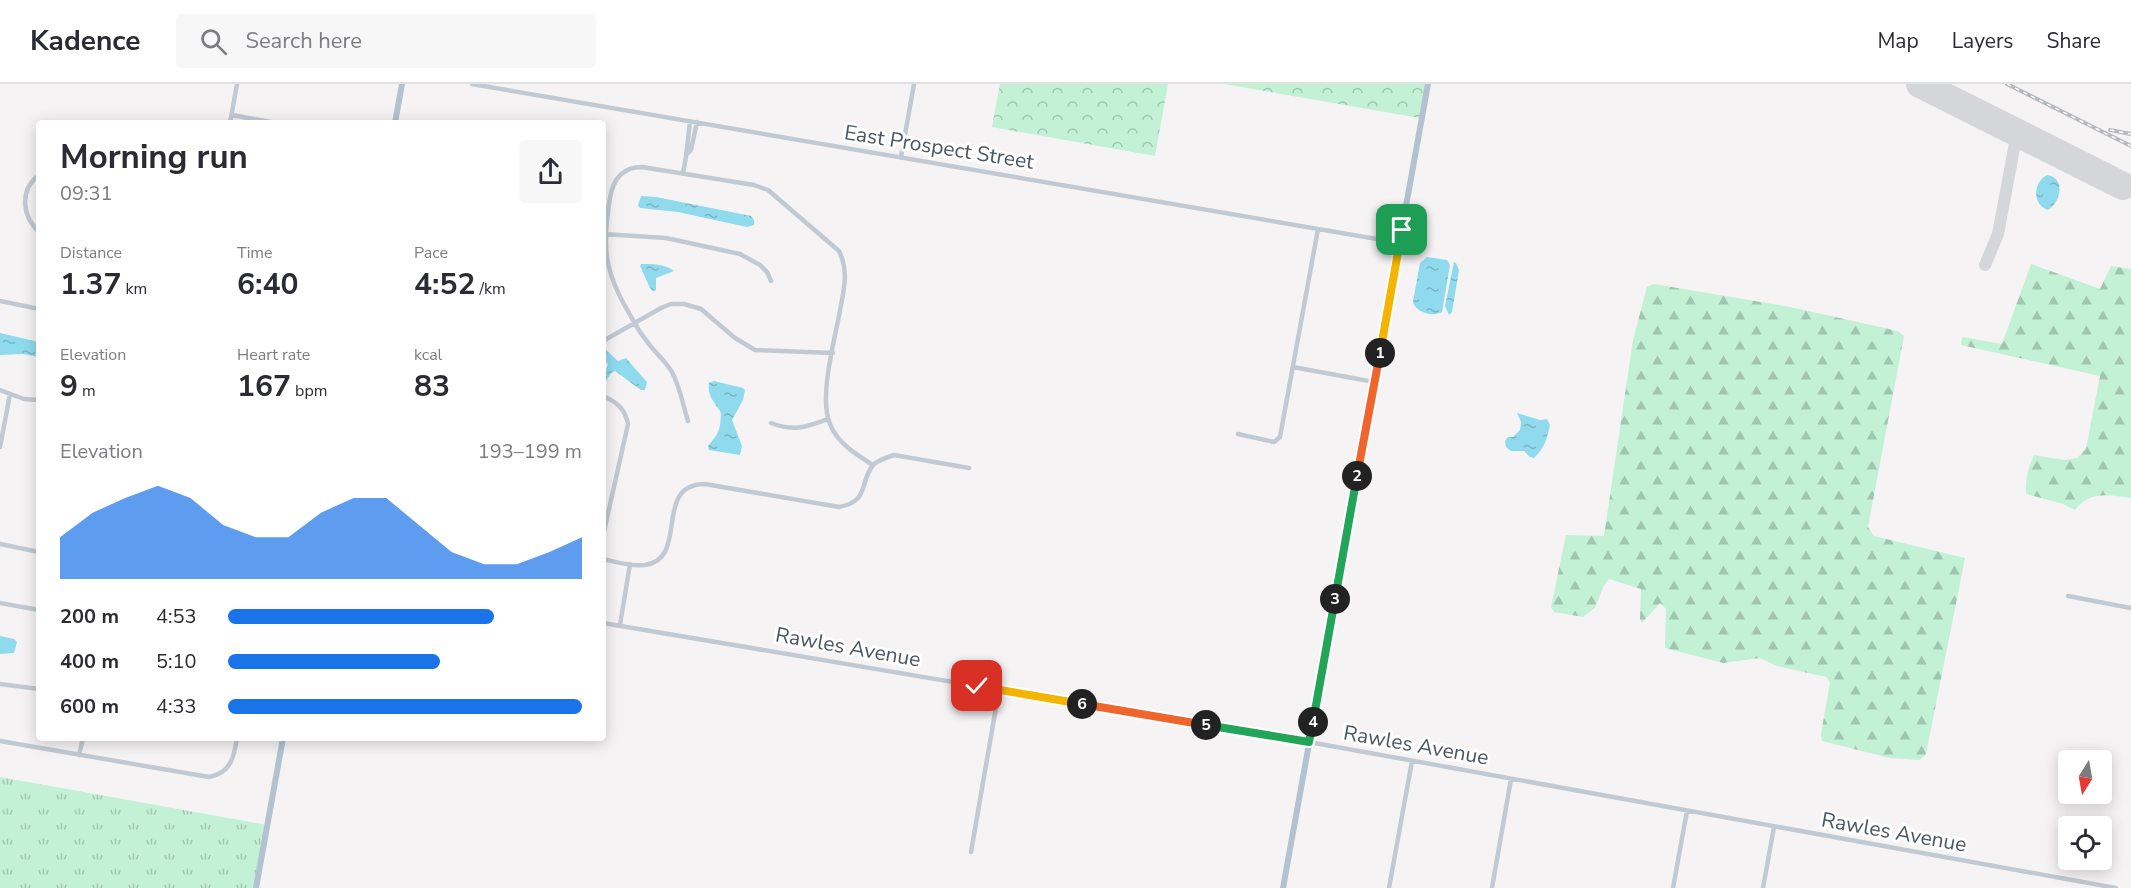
<!DOCTYPE html>
<meta charset="utf-8">
<style>
:root{--surface:#fff;--page:#f7f7f7;--text:#2b2b33;--muted:#7c7c81;--line:#e1e1e2;--accent:#1a73e8}
body{margin:0;font-family:"Nunito Sans",sans-serif;background:var(--page);color:var(--text);height:100vh;display:flex;flex-direction:column;font-size:22px;white-space:nowrap}
*{box-sizing:border-box;margin:0}
p{font-size:20px;color:var(--muted)}
.icon{flex:none;width:33px;height:33px;fill:none;stroke:currentColor;stroke-width:2;stroke-linecap:round;stroke-linejoin:round}
.map{position:relative;flex:1;overflow:hidden}
.sheet{position:absolute;left:36px;top:36px;width:570px;height:621px;display:flex;flex-direction:column;background:var(--surface);border-radius:6px;box-shadow:0 3px 15px #0003}
.sheet>*{flex:none}
.needle{width:39px;rotate:191deg}
.tools{position:absolute;left:2058px;top:666px;display:grid;gap:12px}
.tools a{display:grid;place-items:center;width:54px;height:54px;border-radius:6px;background:var(--surface);box-shadow:0 3px 15px #0003;font-size:30px}
.pin{position:absolute;display:grid;place-items:center;width:51px;height:51px;color:#fff;margin:-26px;border-radius:12px;box-shadow:0 3px 9px #0006}
.km{position:absolute;width:30px;height:30px;margin:-15px;border-radius:50%;background:#222;color:#fff;font-size:16px;line-height:30px;text-align:center}
.round{display:grid;place-items:center;flex:none;width:63px;height:63px;border-radius:6px;background:var(--page)}
.headline{display:flex;align-items:center;justify-content:space-between;height:102px;padding:0 24px}
h1{font-size:33px;font-weight:700;line-height:45px}
.metrics{display:grid;grid-template-columns:repeat(3,1fr);gap:9px;height:102px;padding:6px 24px}
.metrics div{display:grid;align-content:center}
.metrics b{font-size:30px;font-weight:700}
.metrics small{font-size:16px;font-weight:400}
.metrics p{font-size:16px}
.chart{height:168px;padding:12px 24px}
.chart p{display:flex;justify-content:space-between}
.chart svg{width:100%;height:108px;margin-top:6px;fill:var(--accent);opacity:.7}
ul{padding:0 24px;list-style:none;font-size:20px}
li{display:grid;grid-template-columns:96px 72px 1fr;align-items:center;height:45px}
li i{height:15px;border-radius:8px;background:var(--accent)}
header{display:flex;align-items:center;gap:36px;box-sizing:border-box;height:84px;padding:0 30px;background:var(--surface);border-bottom:2px solid var(--line)}
header strong{font-size:28px}
nav{display:flex;gap:33px;margin-inline-start:auto;font-size:21px}
.search{width:420px;height:54px;background:var(--page);display:flex;align-items:center;gap:15px;box-sizing:border-box;padding:0 21px;border-radius:6px;color:var(--muted);font-size:22px}
.map>svg:first-child{display:block}
</style>
<header>
<strong>Kadence</strong>
<div class="search"><svg class="icon" aria-label="search" viewBox="0 0 24 24"><circle cx="10" cy="10" r="6"/><path d="M15 15l6 6"/></svg>Search here</div>
<nav><a>Map</a><a>Layers</a><a>Share</a></nav>
</header>
<div class="map">
<svg width="2131" height="804" viewBox="0 0 2131 804">
<defs>
<pattern id="grass-tufts" width="24" height="20" patternUnits="userSpaceOnUse" patternTransform="scale(1.5)"><rect width="24" height="20" fill="#c3f1d5"/><path d="M3 7l-1-3M5 7V3M7 7l1-3M15 17l-1-3M17 17v-4M19 17l1-3" fill="none" stroke="#a0c6b0"/></pattern>
<pattern id="forest-firs" width="22" height="20" patternUnits="userSpaceOnUse" patternTransform="scale(1.5)"><rect width="22" height="20" fill="#c3f1d5"/><path d="M5 1l3.5 6h-7zM16 11l3.5 6h-7z" fill="#a0c6b0"/></pattern>
<pattern id="park-crowns" width="20" height="18" patternUnits="userSpaceOnUse" patternTransform="scale(1.5)"><rect width="20" height="18" fill="#c3f1d5"/><path d="M2 6a3 3 0 1 1 6 0M12 15a3 3 0 1 1 6 0" fill="none" stroke="#a0c6b0"/></pattern>
<pattern id="water-ripples" width="26" height="14" patternUnits="userSpaceOnUse" patternTransform="scale(1.5)"><rect width="26" height="14" fill="#90daee"/><path d="M2 4q2-2 4 0t4 0M15 11q2-2 4 0t4 0" fill="none" stroke="#78b4c4"/></pattern>
</defs>
<rect width="100%" height="100%" fill="#f5f3f3"/>
<!-- grass -->
<path fill="url(#grass-tufts)" d="M0,693L267,741L256,804H0Z"/>
<!-- forest -->
<path fill="url(#forest-firs)" d="M2031,180L2100,205L2111,182L2131,185V414C2110,411 2090,406 2075,426L2063,420L2026,410C2025,396 2028,384 2034,371L2065,376L2077,374L2086,365L2100,292L1961,261L1962,253L2002,260Z
M1654,200L1790,223L1898,247L1904,252L1868,443L1874,452L1965,474L1926,670L1920,676L1890,674L1822,657L1821,650L1830,598L1826,593L1777,582L1760,574L1723,579L1665,564L1666,525L1660,519L1642,539L1640,535L1641,505L1609,495L1604,501L1595,524L1583,533L1554,528L1551,523L1566,451L1604,452L1633,256L1647,203Z"/>
<!-- park -->
<path fill="url(#park-crowns)" d="M1000,0H1168L1155,72L992,43Z
M1224,0H1426L1420,34Z"/>
<!-- water -->
<path fill="url(#water-ripples)" d="M2047,91C2066,94 2061,118 2048,126C2032,121 2033,98 2047,91Z
M641,112L656,113L751,132L754,136V141L747,143L678,128L640,124L638,121Z
M1427,173L1447,176L1450,181L1442,228C1433,233 1416,229 1413,218L1420,179Z
M1454,178L1456,179L1459,186L1452,228L1449,231L1445,222Z
M641,180C652,180 666,180 674,187L656,194V206L653,207L650,204L640,182Z
M0,249L39,258V273L23,270L0,271Z
M606,266L618,277L626,274L647,298L645,306H641L615,287L611,289L603,302V292L608,280L603,274V268Z
M714,297L743,304L745,306L743,316L732,336L742,362L740,371L709,366L708,362C720,348 720,346 721,329C715,318 707,313 709,299Z
M1517,329L1540,336L1547,335L1550,341C1547,354 1545,364 1534,374L1530,373L1524,367H1511L1506,363L1505,357L1508,353H1513L1520,346L1521,338Z
M0,552L14,555L17,558L14,569L0,570Z"/>
<g fill="none" stroke-linecap="round" stroke-linejoin="round">
<!-- taxiway -->
<path stroke="#d5d6d8" stroke-width="12" d="M1985,181L1998,150L2016,54L2012,46"/>
<!-- runway -->
<path stroke="#d5d6d8" stroke-width="28" d="M1920,0L2123,102"/>
<!-- minor -->
<path stroke="#c1cad2" stroke-width="4.5" d="M472,0L1400,159
M232,31L276,39
M230,39L237,0
M688,69L691,66L697,38
M901,73L914,0
M683,89C687,72 688,55 690,37
M39,91C19,106 22,132 39,148
M603,150L666,154L740,170L760,181L767,188L771,197
M0,217L39,225
M603,257L661,224L671,220H684L701,225L735,254L755,266L833,269
M1293,283L1374,298
M0,306L24,315L39,316
M603,312C617,318 625,325 628,340L603,452
M688,337C683,321 680,303 672,288C665,276 654,268 646,256C639,248 634,238 629,229C604,187 602,162 610,114C613,96 622,83 642,83L754,101L768,106L839,167C848,186 845,201 841,221C836,252 818,312 830,340C837,359 857,371 873,381
M771,339C794,348 806,343 828,335
M1238,350L1274,358L1280,353L1318,145
M0,363L10,310
M0,460L39,468
M603,475C616,478 632,483 645,481C690,475 652,400 705,400L839,423C870,417 859,399 873,381C878,376 888,373 894,371L969,384
M2068,512L2131,524
M0,519L39,526
M603,539L1309,658L2116,804
M620,541L630,480
M0,600L39,605
M0,657L209,693C231,689 234,673 237,654
M79,671L83,654
M971,768L999,606
M1389,804L1412,677
M1492,804L1511,695
M1673,804L1687,727
M1763,804L1774,743"/>
<!-- major -->
<path stroke="#b3c2d1" stroke-width="6" d="M395,39L402,0
M256,804L283,654
M1283,804L1428,0"/>
<!-- rail casing -->
<g stroke="#b5b8bd" stroke-width="4">
<path id="rail" d="M2007,0L2131,62
M2110,46L2131,50"/>
</g>
<!-- rail -->
<use href="#rail" stroke="#fff" stroke-width="1.5" stroke-dasharray="4.5" stroke-linecap="butt"/>
</g>
<g fill="none" stroke-linecap="round" stroke-linejoin="round">
<!-- split-1 casing -->
<g stroke="#fff" stroke-width="12">
<path id="split-1" d="M1380,269L1402,146"/>
</g>
<!-- split-2 casing -->
<g stroke="#fff" stroke-width="12">
<path id="split-2" d="M1357,392L1380,269"/>
</g>
<!-- split-3 casing -->
<g stroke="#fff" stroke-width="12">
<path id="split-3" d="M1335,515L1357,392"/>
</g>
<!-- split-4 casing -->
<g stroke="#fff" stroke-width="12">
<path id="split-4" d="M1313,638L1335,515"/>
</g>
<!-- split-5 casing -->
<g stroke="#fff" stroke-width="12">
<path id="split-5" d="M1206,641L1309,658L1313,638"/>
</g>
<!-- split-6 casing -->
<g stroke="#fff" stroke-width="12">
<path id="split-6" d="M1082,620L1206,641"/>
</g>
<!-- split-7 casing -->
<g stroke="#fff" stroke-width="12">
<path id="split-7" d="M977,602L1082,620"/>
</g>
<!-- split-1 -->
<use href="#split-1" stroke="#f5b400" stroke-width="8"/>
<!-- split-2 -->
<use href="#split-2" stroke="#f0652b" stroke-width="8"/>
<!-- split-3 -->
<use href="#split-3" stroke="#22a559" stroke-width="8"/>
<!-- split-4 -->
<use href="#split-4" stroke="#22a559" stroke-width="8"/>
<!-- split-5 -->
<use href="#split-5" stroke="#22a559" stroke-width="8"/>
<!-- split-6 -->
<use href="#split-6" stroke="#f0652b" stroke-width="8"/>
<!-- split-7 -->
<use href="#split-7" stroke="#f5b400" stroke-width="8"/>
</g>
<g text-anchor="middle" dominant-baseline="central" stroke-width="6" stroke-linejoin="round" paint-order="stroke">
<!-- street labels -->
<g font-size="21" fill="#4a5661" stroke="#fff">
<text transform="translate(939 63) rotate(9)">East Prospect Street</text>
<text transform="translate(848 563) rotate(10)">Rawles Avenue</text>
<text transform="translate(1416 661) rotate(10)">Rawles Avenue</text>
<text transform="translate(1894 748) rotate(10)">Rawles Avenue</text>
</g>
</g>
</svg>
<div class="tools">
<a><svg class="needle" viewBox="-14 -14 28 28"><path d="M0-13l5 13h-10z" fill="#e53935"/><path d="M0 13l5-13h-10z" fill="#7c7c81"/></svg></a>
<a><svg class="icon" aria-label="locate" viewBox="0 0 24 24"><circle cx="12" cy="12" r="6"/><path d="M12 2v4M12 18v4M2 12h4M18 12h4"/></svg></a>
</div>
<div class="pin" style="left:1402px;top:146px;background:#1e9e55"><svg class="icon" aria-label="arrive" viewBox="0 0 24 24"><path d="M6 21V4h12l-3 4 3 4H6"/></svg></div>
<div class="pin" style="left:977px;top:602px;background:#d93025"><svg class="icon" aria-label="check" viewBox="0 0 24 24"><path d="M5 12l5 5 9-10"/></svg></div>
<b class="km" style="left:1380px;top:269px">1</b>
<b class="km" style="left:1357px;top:392px">2</b>
<b class="km" style="left:1335px;top:515px">3</b>
<b class="km" style="left:1313px;top:638px">4</b>
<b class="km" style="left:1206px;top:641px">5</b>
<b class="km" style="left:1082px;top:620px">6</b>
<section class="sheet">
<div class="headline"><div><h1>Morning run</h1><p>09:31</p></div><a class="round"><svg class="icon" aria-label="share" viewBox="0 0 24 24"><path d="M12 15V3M7 8l5-5 5 5M5 13v7h14v-7"/></svg></a></div>
<div class="metrics">
<div><p>Distance</p><b>1.37<small> km</small></b></div>
<div><p>Time</p><b>6:40</b></div>
<div><p>Pace</p><b>4:52<small> /km</small></b></div>
</div>
<div class="metrics">
<div><p>Elevation</p><b>9<small> m</small></b></div>
<div><p>Heart rate</p><b>167<small> bpm</small></b></div>
<div><p>kcal</p><b>83</b></div>
</div>
<div class="chart"><p><span>Elevation</span>193–199 m</p>
<svg viewBox="0 0 160 44" preserveAspectRatio="none"><path d="M0 44V27L10 17L20 11L30 6L40 11L50 22L60 27L70 27L80 17L90 11L100 11L110 22L120 33L130 38L140 38L150 33L160 27V44z"/></svg>
</div>
<ul>
<li><b>200 m</b>4:53<i style="width:75%"></i></li>
<li><b>400 m</b>5:10<i style="width:60%"></i></li>
<li><b>600 m</b>4:33<i style="width:100%"></i></li>
</ul>
</section>
</div>
